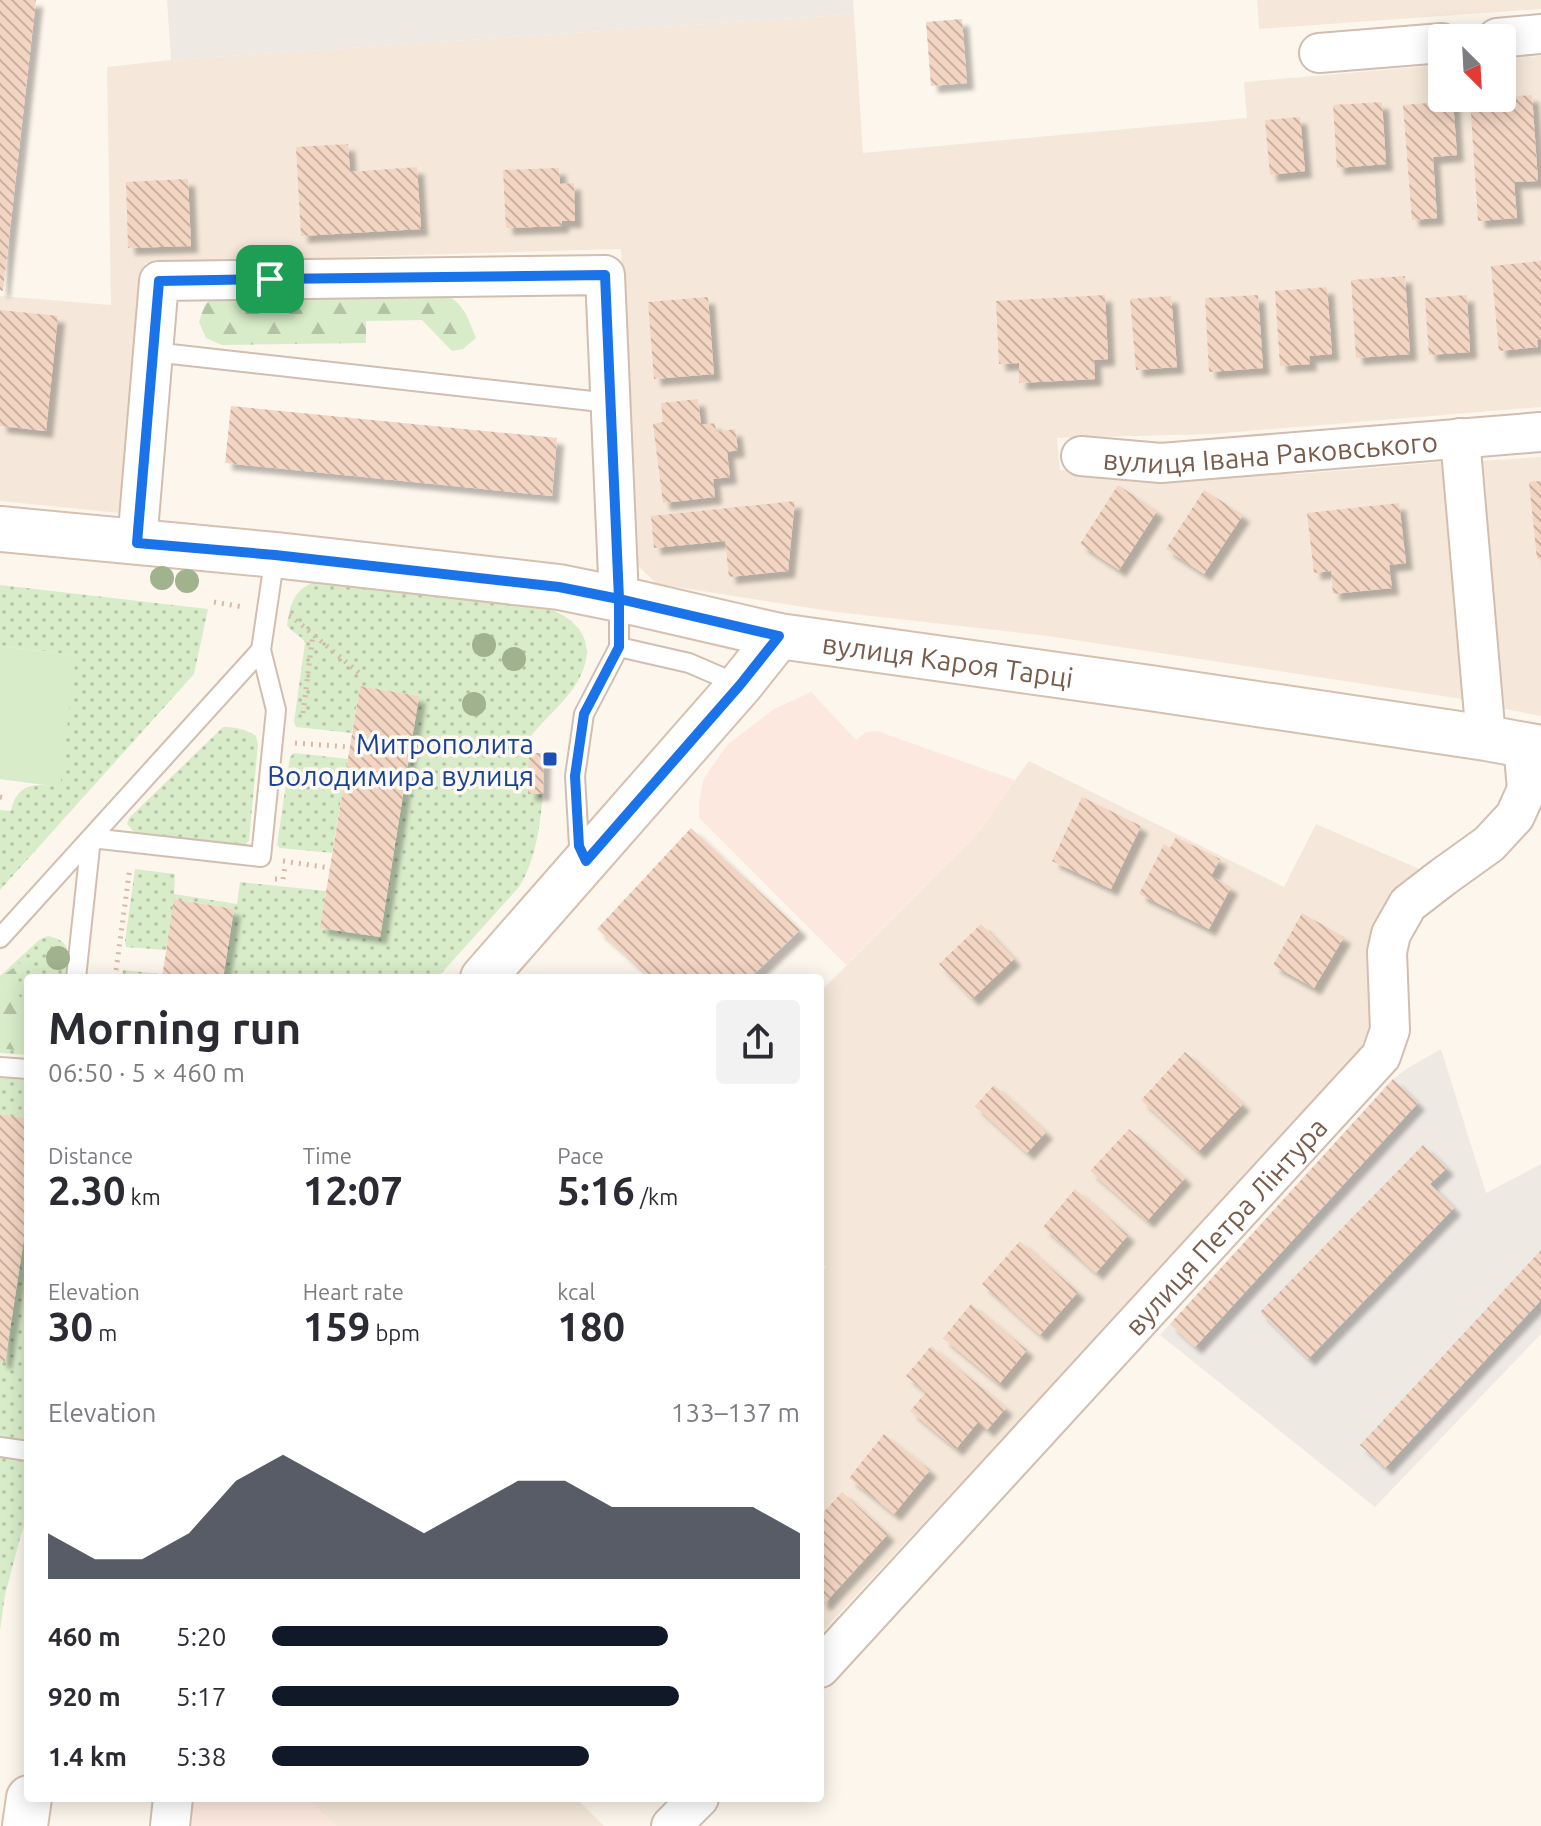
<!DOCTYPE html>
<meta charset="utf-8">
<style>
:root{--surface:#fff;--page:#f2f2f3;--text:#2b2b33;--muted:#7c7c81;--accent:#111827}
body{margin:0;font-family:Ubuntu,sans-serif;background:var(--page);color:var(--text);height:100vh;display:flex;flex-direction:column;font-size:30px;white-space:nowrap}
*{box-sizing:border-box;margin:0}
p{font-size:26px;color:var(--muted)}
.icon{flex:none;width:44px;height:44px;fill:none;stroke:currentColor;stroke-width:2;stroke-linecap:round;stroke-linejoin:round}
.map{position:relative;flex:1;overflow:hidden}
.details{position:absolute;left:24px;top:974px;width:800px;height:828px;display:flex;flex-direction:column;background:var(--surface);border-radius:8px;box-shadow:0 4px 20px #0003}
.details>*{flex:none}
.needle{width:52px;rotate:156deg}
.fabs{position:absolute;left:1428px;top:24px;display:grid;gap:16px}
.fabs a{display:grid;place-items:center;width:88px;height:88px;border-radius:8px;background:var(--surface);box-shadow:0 4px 20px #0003;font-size:40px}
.pin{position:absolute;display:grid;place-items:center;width:68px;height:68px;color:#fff;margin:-34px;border-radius:16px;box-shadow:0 4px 12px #0006}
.round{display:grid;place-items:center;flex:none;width:84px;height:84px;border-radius:8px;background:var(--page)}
.headline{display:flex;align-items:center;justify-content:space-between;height:136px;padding:0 24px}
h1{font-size:44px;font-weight:600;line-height:60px}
.stats{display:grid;grid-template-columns:repeat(3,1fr);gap:12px;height:136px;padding:8px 24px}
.stats div{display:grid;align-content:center}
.stats b{font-size:40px;font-weight:600}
.stats small{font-size:22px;font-weight:400}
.stats p{font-size:22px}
.chart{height:224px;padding:16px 24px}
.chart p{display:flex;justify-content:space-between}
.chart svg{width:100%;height:144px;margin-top:8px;fill:var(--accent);opacity:.7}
ul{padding:0 24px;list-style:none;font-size:26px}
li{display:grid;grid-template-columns:128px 96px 1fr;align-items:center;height:60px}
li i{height:20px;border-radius:10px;background:var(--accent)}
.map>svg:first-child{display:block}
</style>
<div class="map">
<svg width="1541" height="1826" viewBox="0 0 1541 1826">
<defs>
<pattern id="grass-dots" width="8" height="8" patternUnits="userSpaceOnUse" patternTransform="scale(2)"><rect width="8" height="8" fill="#d8ecc9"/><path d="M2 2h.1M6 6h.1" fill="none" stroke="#b4c2a5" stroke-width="1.8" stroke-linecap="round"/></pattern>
<pattern id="forest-firs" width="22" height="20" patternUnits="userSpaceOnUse" patternTransform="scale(2)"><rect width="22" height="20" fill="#d8ecc9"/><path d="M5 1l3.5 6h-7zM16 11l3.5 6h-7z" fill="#b4c2a5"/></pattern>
<pattern id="building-back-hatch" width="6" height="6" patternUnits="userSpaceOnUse" patternTransform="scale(2)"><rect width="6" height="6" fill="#f3d5c3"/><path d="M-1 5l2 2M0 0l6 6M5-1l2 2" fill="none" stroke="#cab0a1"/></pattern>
<filter id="shadow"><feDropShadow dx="7" dy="7" stdDeviation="2" flood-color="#0004"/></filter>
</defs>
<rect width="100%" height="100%" fill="#fdf6ec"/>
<!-- residential -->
<path fill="#f5e8da" d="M1257,0H1541V9L1259,29Z
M854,14L863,153L1247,118L1244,82L1442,65V98H1502V59L1541,56V407L1212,434L1057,438L1060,470L1298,474L1443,462L1469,700L1048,636L836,612L657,584L638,566L621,249L145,263L119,513L0,501V296L111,305L107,67L171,60Z
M1541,457V716L1500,708L1478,461Z
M1029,761L1284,887L1316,824L1431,874L1371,1036L1358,1059L820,1634V1274L826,1267L820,1261V992L975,836Z
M306,1798H576L604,1826H336Z"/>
<!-- commercial -->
<path fill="#fde8e0" d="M811,692L856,740L866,732L877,731L1015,780L975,836L846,965L699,818V804L703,780L727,745L774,709Z
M187,1798H306L336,1826H184Z"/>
<!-- industrial -->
<path fill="#efe9e4" d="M167,0H853L854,14L171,60Z
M1441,1049L1486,1193L1541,1164V1334L1375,1507L1160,1335L1393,1079L1408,1068Z"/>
<!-- grass -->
<path fill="url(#grass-dots)" d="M316,581L550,609C582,622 597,645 579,679C567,701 546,717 530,737L528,793L543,794C540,825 536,860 519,887L437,978H223L234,909L175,899L166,950L126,947L125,941L135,869L175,874L174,894L237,904L240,882L326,891L321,928L380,936L419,696L360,686L352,733L296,727L294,722L305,643C301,634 292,634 287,625C291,602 293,591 316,581Z
M0,585L208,609L194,674L0,890V810L11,811C17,783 35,783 59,787L75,655L0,646Z
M223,727C236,727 245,729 256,736L258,745L249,840L245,845L239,848L137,835L127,824L129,818Z
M294,753L348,759L332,853L280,848L277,845L290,757Z
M48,936C74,941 68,957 66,978H28V1055L0,1053V976L39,940Z
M123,970L162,974V978H122Z
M0,1077L28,1080V1118L0,1114Z
M28,1212V1436L20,1445L0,1442V1361H5Z
M0,1454L15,1456L28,1462V1515L20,1538L5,1595L0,1630Z"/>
<!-- forest -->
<path fill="url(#forest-firs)" d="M436,288C463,303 465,310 476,338L463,349L452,351L422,320L366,321V343L222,345L206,338L199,322L205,304L219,295Z
M21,962L27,964C21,971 19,980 14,987C17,994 22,998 25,1004C29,1013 26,1028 22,1037L28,1046L22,1051L0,1048V978Z"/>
<!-- garden -->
<path fill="#d8ecc9" d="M0,646L76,655L60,787L0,779Z"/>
<!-- building -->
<path fill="url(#building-back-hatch)" filter="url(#shadow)" d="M0,0H36L3,291L0,290Z
M962,19L967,83L931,86L926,22Z
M1532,95L1538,181L1514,182L1517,218L1478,221L1470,99Z
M1453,101L1457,155L1433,157L1437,218L1412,220L1403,105Z
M1382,102L1386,164L1337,168L1333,105Z
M1300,117L1305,171L1270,175L1265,120Z
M348,144L350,172L417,167L421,229L301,236L296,147Z
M559,168L560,184L574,183L575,221H562V226L506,228L503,170Z
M188,179L191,246L128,248L126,182Z
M1541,261V340H1537L1538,347L1499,351L1491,266Z
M1405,276L1410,354L1356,358L1351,280Z
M1327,287L1332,354L1309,356L1310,364L1280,366L1275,291Z
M1105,295L1108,359L1094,360L1095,379L1019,383V363L999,364L996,301Z
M1258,295L1263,368L1209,372L1205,298Z
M1467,295L1470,352L1429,355L1425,298Z
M1171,296L1177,367L1136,370L1130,299Z
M708,297L714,374L654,379L648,302Z
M0,310L58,316L46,431L0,426Z
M698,399L701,425L715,423L716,432L735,429L738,450L727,452L730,477L713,479L715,497L663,503L653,424L663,422L661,403Z
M231,406L557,438L552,496L225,463Z
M1541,481V559H1537L1529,482Z
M1118,485L1157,511L1119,570L1080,544Z
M1204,490L1243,515L1204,574L1166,549Z
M795,501L788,571L729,577L725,541L654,548L651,516Z
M1399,503L1406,563L1389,565L1392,588L1333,594L1331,571L1314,573L1307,513Z
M360,686L419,696L380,937L320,928Z
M529,753H544L543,794H528Z
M1082,797L1141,826L1111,889L1052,861Z
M691,828L800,930L750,978H651L597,929Z
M1176,837L1220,859L1211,876L1231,887L1209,929L1139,894L1164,844L1170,848Z
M174,899L234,909L223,978H162Z
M1302,913L1344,937L1314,988L1273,965Z
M981,924L1014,959L972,999L939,964Z
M1185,1052L1243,1104L1198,1152L1141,1100Z
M1393,1079L1418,1103L1195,1347L1170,1324Z
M994,1085L1046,1132L1027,1153L975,1106Z
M0,1114L28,1118V1212L5,1362L0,1361Z
M1129,1129L1185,1178L1147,1221L1090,1171Z
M1423,1145L1447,1168L1430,1184L1454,1208L1308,1359L1260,1312Z
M1075,1189L1128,1235L1096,1273L1043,1227Z
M1020,1241L1078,1292L1040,1335L982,1284Z
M1541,1250V1300L1385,1468L1360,1445Z
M971,1304L1027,1350L999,1384L943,1338Z
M931,1346L1006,1408L987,1430L978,1422L956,1449L910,1411L926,1392L906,1376Z
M884,1434L930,1470L894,1514L849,1478Z
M842,1492L888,1534L824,1604L820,1601V1516Z"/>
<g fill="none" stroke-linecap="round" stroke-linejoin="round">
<!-- lane casing -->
<g stroke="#d1beb0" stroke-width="22">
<path id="lane" d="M153,352L610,403
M619,599V647
M585,858L579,846L575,776L584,714L619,647L689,663L740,685
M0,938L261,650L275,555
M76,978L91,838L261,857L276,710L261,650
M0,1067L28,1069
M0,1447L28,1451"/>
</g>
<!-- street casing -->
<g stroke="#d1beb0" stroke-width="42">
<g id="street">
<path d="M1497,38L1541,34"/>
<path d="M1319,53L1442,43"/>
<path d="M1460,438L1486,738"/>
<path id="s1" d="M1081,456L1161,463L1541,432"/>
<path d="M137,543L159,281L605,275L619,599"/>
<path id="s2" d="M820,1668L1381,1056L1390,1030L1387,952L1391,934L1408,904L1443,877L1489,844L1515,816L1527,789L1523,745"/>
<path d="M170,1826L173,1798"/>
<path d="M671,1826L699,1798"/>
</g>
</g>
<!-- secondary casing -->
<g stroke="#d6c0b0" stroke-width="48">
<g id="secondary">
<path id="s3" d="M0,529L275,555L559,587L628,601L779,636L1150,688L1486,738L1541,748"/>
<path d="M483,978L740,685L779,636"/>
<path d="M25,1826L29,1798"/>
</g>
</g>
<!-- path -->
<path stroke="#d9b8a5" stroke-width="5" stroke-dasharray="2 6" stroke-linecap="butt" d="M214,602L243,607
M289,616L292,617L359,673
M303,713L313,634
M295,743L350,747
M0,797L5,798
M283,861L330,868
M275,879H283L285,866
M115,978L130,867"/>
<!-- lane -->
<use href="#lane" stroke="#fff" stroke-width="18"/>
<!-- street -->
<use href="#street" stroke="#fff" stroke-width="38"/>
<!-- secondary -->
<use href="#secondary" stroke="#fff" stroke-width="44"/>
</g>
<!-- trees -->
<g fill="#a0b28e">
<circle cx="162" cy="578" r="12"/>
<circle cx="187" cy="581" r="12"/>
<circle cx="484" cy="645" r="12"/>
<circle cx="514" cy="659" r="12"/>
<circle cx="474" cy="704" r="12"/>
<circle cx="58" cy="958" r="12"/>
</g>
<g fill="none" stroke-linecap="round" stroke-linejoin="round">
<!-- route casing -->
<g stroke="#fff" stroke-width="16">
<path id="route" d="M270,279L605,275L619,599V647L584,714L575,776L579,846L586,861L740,685L779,636L628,601L619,599L559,587L275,555L137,543L159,281L270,279"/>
</g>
<!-- route -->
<use href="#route" stroke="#1a73e8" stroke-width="10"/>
</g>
<!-- markers -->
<rect fill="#1a4fb4" stroke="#fffaf3" stroke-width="3" x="542" y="751" width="16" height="16" rx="4"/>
<g text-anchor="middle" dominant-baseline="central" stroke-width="7" stroke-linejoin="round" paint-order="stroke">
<!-- street labels -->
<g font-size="28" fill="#7a5c4d" stroke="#fffaf3">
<text stroke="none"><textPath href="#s1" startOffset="190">вулиця Івана Раковського</textPath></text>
<text stroke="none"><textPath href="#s3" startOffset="958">вулиця Кароя Тарці</textPath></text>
<text stroke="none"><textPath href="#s2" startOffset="600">вулиця Петра Лінтура</textPath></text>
</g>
<!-- transit labels -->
<g font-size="28" fill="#164399" stroke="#fffaf3" text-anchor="end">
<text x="534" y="743">Митрополита<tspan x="534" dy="32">Володимира вулиця</tspan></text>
</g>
</g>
</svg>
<div class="fabs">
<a><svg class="needle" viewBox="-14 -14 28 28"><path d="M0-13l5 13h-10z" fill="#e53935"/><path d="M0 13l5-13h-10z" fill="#7c7c81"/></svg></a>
</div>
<div class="pin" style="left:270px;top:279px;background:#1e9e55"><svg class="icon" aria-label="arrive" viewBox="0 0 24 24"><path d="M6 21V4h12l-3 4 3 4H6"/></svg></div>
<section class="details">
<div class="headline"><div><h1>Morning run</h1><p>06:50 · 5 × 460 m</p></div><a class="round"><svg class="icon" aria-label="share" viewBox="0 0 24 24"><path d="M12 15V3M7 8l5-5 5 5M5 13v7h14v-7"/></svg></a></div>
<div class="stats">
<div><p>Distance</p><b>2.30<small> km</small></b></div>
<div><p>Time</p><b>12:07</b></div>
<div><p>Pace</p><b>5:16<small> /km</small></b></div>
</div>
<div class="stats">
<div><p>Elevation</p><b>30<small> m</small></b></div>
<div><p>Heart rate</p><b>159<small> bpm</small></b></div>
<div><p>kcal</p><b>180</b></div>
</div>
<div class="chart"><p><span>Elevation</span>133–137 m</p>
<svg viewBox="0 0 160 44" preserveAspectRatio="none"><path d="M0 44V30L10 38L20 38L30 30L40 14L50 6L60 14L70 22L80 30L90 22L100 14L110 14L120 22L130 22L140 22L150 22L160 30V44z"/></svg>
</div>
<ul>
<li><b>460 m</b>5:20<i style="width:75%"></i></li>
<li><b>920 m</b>5:17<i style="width:77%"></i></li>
<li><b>1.4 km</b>5:38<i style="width:60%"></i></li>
</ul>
</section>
</div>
